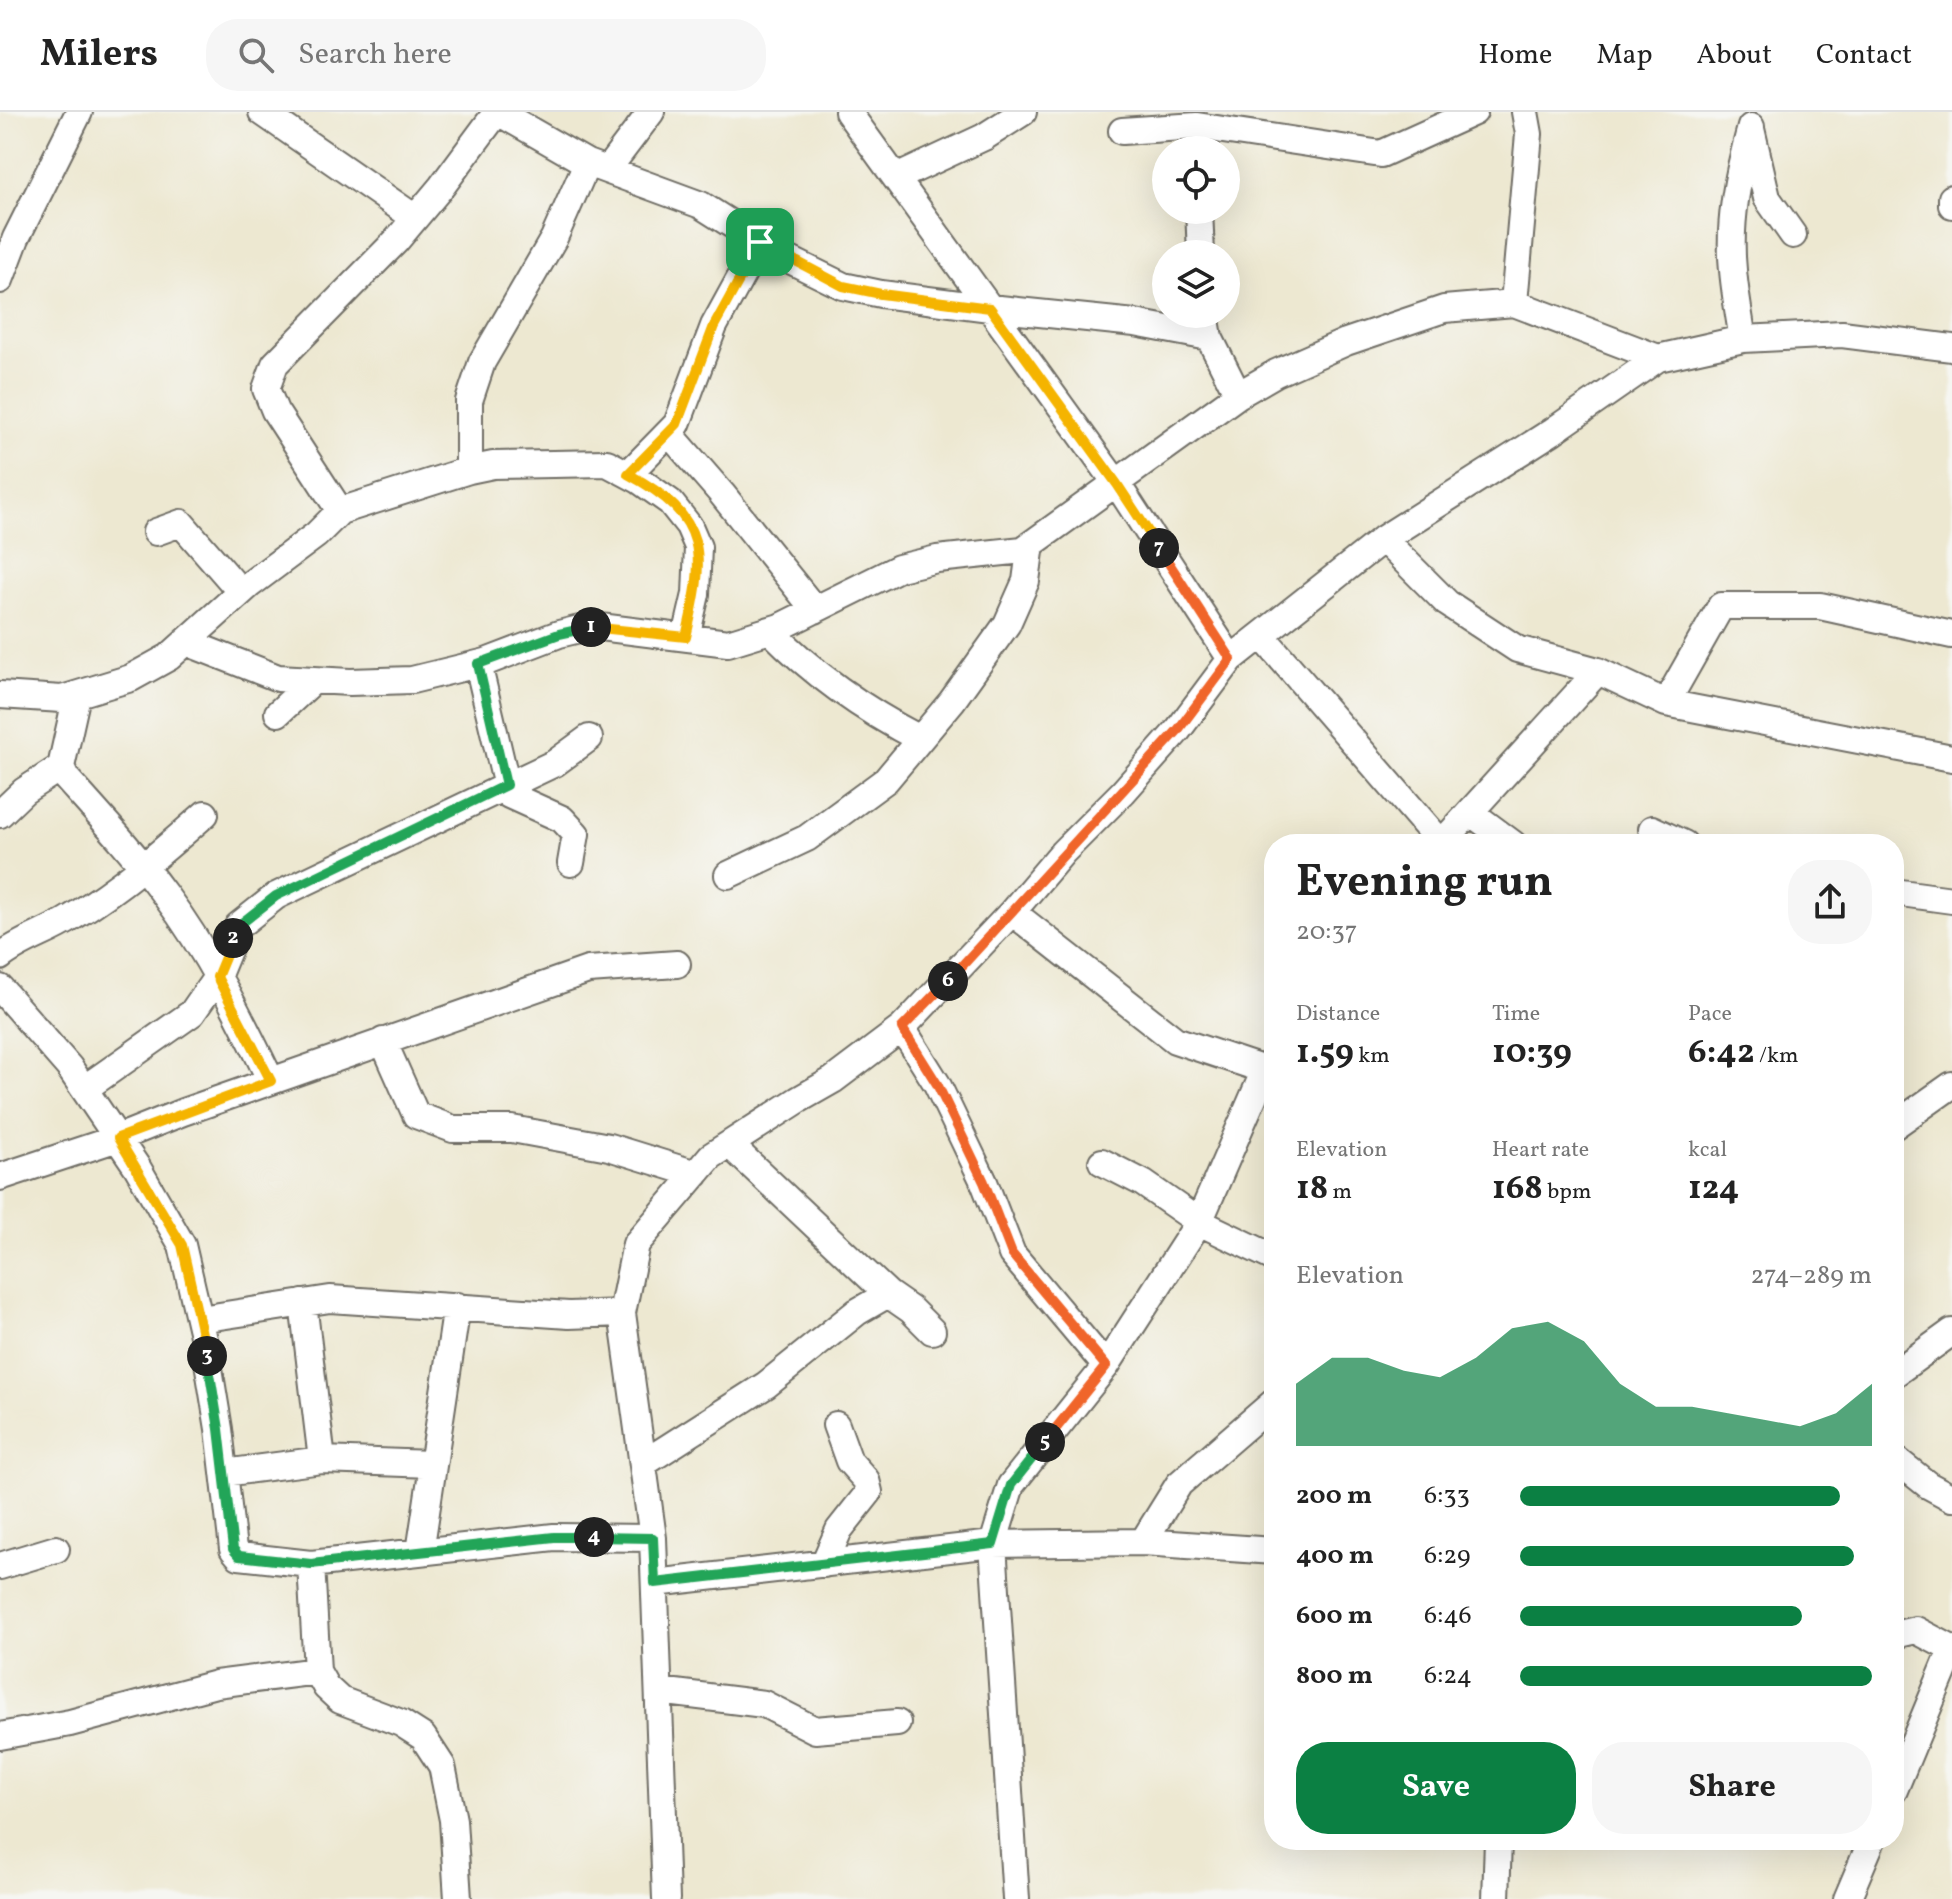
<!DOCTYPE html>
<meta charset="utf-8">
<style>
:root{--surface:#fff;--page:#f6f6f6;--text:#222;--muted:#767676;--line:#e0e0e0;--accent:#0b8043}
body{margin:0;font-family:Vollkorn,serif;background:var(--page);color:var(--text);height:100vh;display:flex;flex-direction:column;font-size:30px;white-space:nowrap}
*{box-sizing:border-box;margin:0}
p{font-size:26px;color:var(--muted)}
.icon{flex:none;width:44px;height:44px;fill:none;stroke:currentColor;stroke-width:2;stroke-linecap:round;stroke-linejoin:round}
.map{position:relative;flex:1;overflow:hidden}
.sheet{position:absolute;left:1264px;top:722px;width:640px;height:1016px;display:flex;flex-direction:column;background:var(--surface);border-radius:32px;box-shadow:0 8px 32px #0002}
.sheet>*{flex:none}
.controls{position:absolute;left:1152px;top:24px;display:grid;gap:16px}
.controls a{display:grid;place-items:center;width:88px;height:88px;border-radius:50%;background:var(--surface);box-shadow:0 8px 32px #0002;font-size:40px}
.pin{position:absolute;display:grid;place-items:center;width:68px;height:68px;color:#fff;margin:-34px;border-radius:16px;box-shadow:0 4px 12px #0006}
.km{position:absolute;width:40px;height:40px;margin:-20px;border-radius:50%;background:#222;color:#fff;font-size:22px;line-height:40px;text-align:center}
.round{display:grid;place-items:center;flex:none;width:84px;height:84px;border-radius:32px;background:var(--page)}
.headline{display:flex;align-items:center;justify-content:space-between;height:136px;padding:0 32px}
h1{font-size:44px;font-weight:700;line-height:60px}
.metrics{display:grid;grid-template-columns:repeat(3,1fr);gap:12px;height:136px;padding:8px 32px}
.metrics div{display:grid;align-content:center}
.metrics b{font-size:34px;font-weight:700}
.metrics small{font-size:22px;font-weight:400}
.metrics p{font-size:22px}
.chart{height:224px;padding:16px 32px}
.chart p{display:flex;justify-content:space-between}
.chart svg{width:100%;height:144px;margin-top:8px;fill:var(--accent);opacity:.7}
.action{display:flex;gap:16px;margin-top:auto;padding:16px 32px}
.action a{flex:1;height:92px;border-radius:32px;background:var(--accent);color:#fff;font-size:32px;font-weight:700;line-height:92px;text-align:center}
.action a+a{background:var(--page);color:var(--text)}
ul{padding:0 32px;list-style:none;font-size:26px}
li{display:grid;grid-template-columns:128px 96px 1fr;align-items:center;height:60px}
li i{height:20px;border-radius:10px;background:var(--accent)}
header{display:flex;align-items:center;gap:48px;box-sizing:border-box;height:112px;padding:0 40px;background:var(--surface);border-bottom:2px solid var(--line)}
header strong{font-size:38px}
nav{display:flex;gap:44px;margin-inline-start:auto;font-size:28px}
.search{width:560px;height:72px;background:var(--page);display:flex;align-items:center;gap:20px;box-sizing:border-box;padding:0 28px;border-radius:32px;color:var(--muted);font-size:30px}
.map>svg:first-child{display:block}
</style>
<header>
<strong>Milers</strong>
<div class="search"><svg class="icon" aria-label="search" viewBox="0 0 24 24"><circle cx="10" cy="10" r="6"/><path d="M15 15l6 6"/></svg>Search here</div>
<nav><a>Home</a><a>Map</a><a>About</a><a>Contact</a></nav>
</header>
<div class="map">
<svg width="1952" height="1787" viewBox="0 0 1952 1787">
<rect width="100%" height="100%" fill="#f6f6f2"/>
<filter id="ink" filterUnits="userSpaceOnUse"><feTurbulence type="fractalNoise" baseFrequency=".0125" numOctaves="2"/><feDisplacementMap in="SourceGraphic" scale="16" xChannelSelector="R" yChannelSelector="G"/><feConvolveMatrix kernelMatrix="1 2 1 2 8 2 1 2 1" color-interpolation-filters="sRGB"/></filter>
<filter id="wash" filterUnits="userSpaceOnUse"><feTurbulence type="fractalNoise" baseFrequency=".006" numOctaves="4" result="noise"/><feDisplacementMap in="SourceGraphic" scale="32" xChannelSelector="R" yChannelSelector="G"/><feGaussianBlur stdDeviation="1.8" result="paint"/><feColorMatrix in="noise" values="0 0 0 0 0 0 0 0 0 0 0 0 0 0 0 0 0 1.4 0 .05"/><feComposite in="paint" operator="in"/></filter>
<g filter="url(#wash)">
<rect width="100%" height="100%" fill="#ede8d1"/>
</g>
<g filter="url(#ink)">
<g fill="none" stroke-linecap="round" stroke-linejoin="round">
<!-- minor casing -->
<g stroke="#6f6d65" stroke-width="30">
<path id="minor" d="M262,0L415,106
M498,0L587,51L701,93L780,143L843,174L881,182L990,196L1135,211L1209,225
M848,0L1117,372L1231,547
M1751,17L1767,86L1793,123
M1122,19L1197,14L1381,42L1474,0
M607,58L651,0
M896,66L984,25L1023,0
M1952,86V93
M1199,98L1201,142
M0,168L16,126L79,0
M1514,191L1529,22L1525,0
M1205,202L1209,225L1238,283
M1743,227C1739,204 1735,181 1733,158C1728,110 1738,62 1751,15
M669,321L722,382L815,498
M469,358V289L482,250L554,126L587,51
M628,362L677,312L714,214L760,130
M340,399L275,299L266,277L275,252L396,129L442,74L497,0
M156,420L181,411L241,480
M1383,427L1447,491L1517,537L1598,559L1666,591L1952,646
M770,518C814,563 864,598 920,627
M1262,524L1441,731
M186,530L278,566L350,570L412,568L486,550L559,522L592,514L728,531L780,515L899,456L937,447L1023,438L1238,283L1276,261L1346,230L1444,197L1514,191L1658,246
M478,552L509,683L562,707L576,722L571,751
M0,583L62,587L131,566L169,545L249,473L316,423L340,399L469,358L493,353L607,351L639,368L670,390L689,414L698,435L696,482L686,525
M77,583L61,655L66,666C100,704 135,742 165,783C208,840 240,905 271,969
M1666,591L1721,494H1820L1952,523
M278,601L314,568
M1470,700L1513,732
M0,702L24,679L61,655
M1652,717L1684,732
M1441,732L1598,559
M728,763L807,726L886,668L952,589L1007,512L1026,469L1031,432
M1894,780L1952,788
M1012,800L1175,928L1274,961
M0,845C21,828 48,821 71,806C120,776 162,740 205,702
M0,876L69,955L137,1055L182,1133L205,1232L219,1317L233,1437L239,1444L311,1452L554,1425L653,1426
M902,916L937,972L961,1022L984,1070L1012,1142L1106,1254
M383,929L416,1003L453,1017H512L609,1035L696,1062
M84,977L192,901L217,865L238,814L276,784L555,651L589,626
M1894,1014L1952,973
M730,1033L888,1182L911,1198L932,1219
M1102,1050L1143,1071L1199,1110L1274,1146
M0,1065L118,1026L183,1000L588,858L677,852
M303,1191L322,1348
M200,1207L330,1187L569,1203L622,1201
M1894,1262L1952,1220
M1894,1346L1928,1373L1952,1386
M644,1351L766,1273L857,1200L888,1182
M224,1361L322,1348L431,1352
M1143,1430L1179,1372L1274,1290
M420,1440L457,1194
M311,1452L317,1559L326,1575L340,1588L401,1611L423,1625L442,1654L453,1708L458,1787
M824,1452L839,1418L869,1380L866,1368L849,1349L836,1313
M0,1454L56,1437
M655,1471L993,1432L1143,1430L1274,1439
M1894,1523L1916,1518L1952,1537
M659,1579L764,1592L815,1618L897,1611
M0,1624L70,1611L216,1572L317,1559
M1894,1678L1952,1538
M666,1787L653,1426L622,1201L636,1132L711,1044L798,988L833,968L902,916L1012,800L1063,740L1123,680L1178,618L1231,547L1383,427L1553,319L1658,246L1743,227L1842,222L1952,236
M1016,1787L993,1432L1011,1373L1106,1254L1199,1110L1265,958L1274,947
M1496,1787L1498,1728
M1847,1787L1872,1728"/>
</g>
<!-- minor -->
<use href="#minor" stroke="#fff" stroke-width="26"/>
</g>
</g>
<g fill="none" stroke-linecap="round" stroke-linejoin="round" filter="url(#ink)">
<!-- split-1 casing -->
<g stroke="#fff" stroke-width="16">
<path id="split-1" d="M591,515L686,525C705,444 711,406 628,362L677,312L714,214L760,130"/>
</g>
<!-- split-2 casing -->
<g stroke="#fff" stroke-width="16">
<path id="split-2" d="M233,826L238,814L276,784L506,673L478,552L559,522L591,515"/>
</g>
<!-- split-3 casing -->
<g stroke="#fff" stroke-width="16">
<path id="split-3" d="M207,1244L182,1133L118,1026L271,969L217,865L233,826"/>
</g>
<!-- split-4 casing -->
<g stroke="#fff" stroke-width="16">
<path id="split-4" d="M207,1244L219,1317L233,1437L239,1444L311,1452L554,1425H594"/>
</g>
<!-- split-5 casing -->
<g stroke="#fff" stroke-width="16">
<path id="split-5" d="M594,1425L653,1426L655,1471L993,1432L1011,1373L1045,1330"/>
</g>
<!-- split-6 casing -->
<g stroke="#fff" stroke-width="16">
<path id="split-6" d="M948,869L902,916L937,972L961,1022L984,1070L1012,1142L1106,1254L1045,1330"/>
</g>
<!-- split-7 casing -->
<g stroke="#fff" stroke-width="16">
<path id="split-7" d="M948,869L1178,618L1231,547L1159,436"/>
</g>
<!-- split-8 casing -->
<g stroke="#fff" stroke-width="16">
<path id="split-8" d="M760,130L843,174L881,182L990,196L1117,372L1159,436"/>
</g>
<!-- split-1 -->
<use href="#split-1" stroke="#f5b400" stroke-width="10"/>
<!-- split-2 -->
<use href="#split-2" stroke="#22a559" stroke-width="10"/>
<!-- split-3 -->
<use href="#split-3" stroke="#f5b400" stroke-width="10"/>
<!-- split-4 -->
<use href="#split-4" stroke="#22a559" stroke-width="10"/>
<!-- split-5 -->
<use href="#split-5" stroke="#22a559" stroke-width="10"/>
<!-- split-6 -->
<use href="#split-6" stroke="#f0652b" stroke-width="10"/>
<!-- split-7 -->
<use href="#split-7" stroke="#f0652b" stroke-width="10"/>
<!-- split-8 -->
<use href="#split-8" stroke="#f5b400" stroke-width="10"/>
</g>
</svg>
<div class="controls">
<a><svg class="icon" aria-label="locate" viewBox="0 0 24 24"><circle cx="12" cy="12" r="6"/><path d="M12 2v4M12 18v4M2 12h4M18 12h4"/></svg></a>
<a><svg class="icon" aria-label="layers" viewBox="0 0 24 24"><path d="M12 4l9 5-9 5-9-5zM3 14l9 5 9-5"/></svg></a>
</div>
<div class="pin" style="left:760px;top:130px;background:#1e9e55"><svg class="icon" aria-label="arrive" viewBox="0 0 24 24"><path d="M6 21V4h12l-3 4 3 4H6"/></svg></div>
<b class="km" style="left:591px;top:515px">1</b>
<b class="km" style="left:233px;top:826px">2</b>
<b class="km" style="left:207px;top:1244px">3</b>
<b class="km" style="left:594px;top:1425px">4</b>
<b class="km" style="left:1045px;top:1330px">5</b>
<b class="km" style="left:948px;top:869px">6</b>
<b class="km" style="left:1159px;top:436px">7</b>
<section class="sheet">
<div class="headline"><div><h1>Evening run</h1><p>20:37</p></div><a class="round"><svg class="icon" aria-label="share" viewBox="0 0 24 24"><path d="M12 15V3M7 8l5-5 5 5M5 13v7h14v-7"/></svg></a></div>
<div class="metrics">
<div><p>Distance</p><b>1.59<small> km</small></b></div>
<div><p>Time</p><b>10:39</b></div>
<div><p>Pace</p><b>6:42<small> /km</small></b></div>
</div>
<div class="metrics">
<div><p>Elevation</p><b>18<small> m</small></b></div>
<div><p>Heart rate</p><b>168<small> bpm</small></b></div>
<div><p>kcal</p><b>124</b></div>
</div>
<div class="chart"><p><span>Elevation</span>274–289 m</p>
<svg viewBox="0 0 160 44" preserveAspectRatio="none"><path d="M0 44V25L10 17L20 17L30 21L40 23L50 17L60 8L70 6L80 12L90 25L100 32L110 32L120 34L130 36L140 38L150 34L160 25V44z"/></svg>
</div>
<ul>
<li><b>200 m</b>6:33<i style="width:91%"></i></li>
<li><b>400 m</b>6:29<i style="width:95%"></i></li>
<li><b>600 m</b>6:46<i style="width:80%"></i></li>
<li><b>800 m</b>6:24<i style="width:100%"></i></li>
</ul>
<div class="action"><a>Save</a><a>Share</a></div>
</section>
</div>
